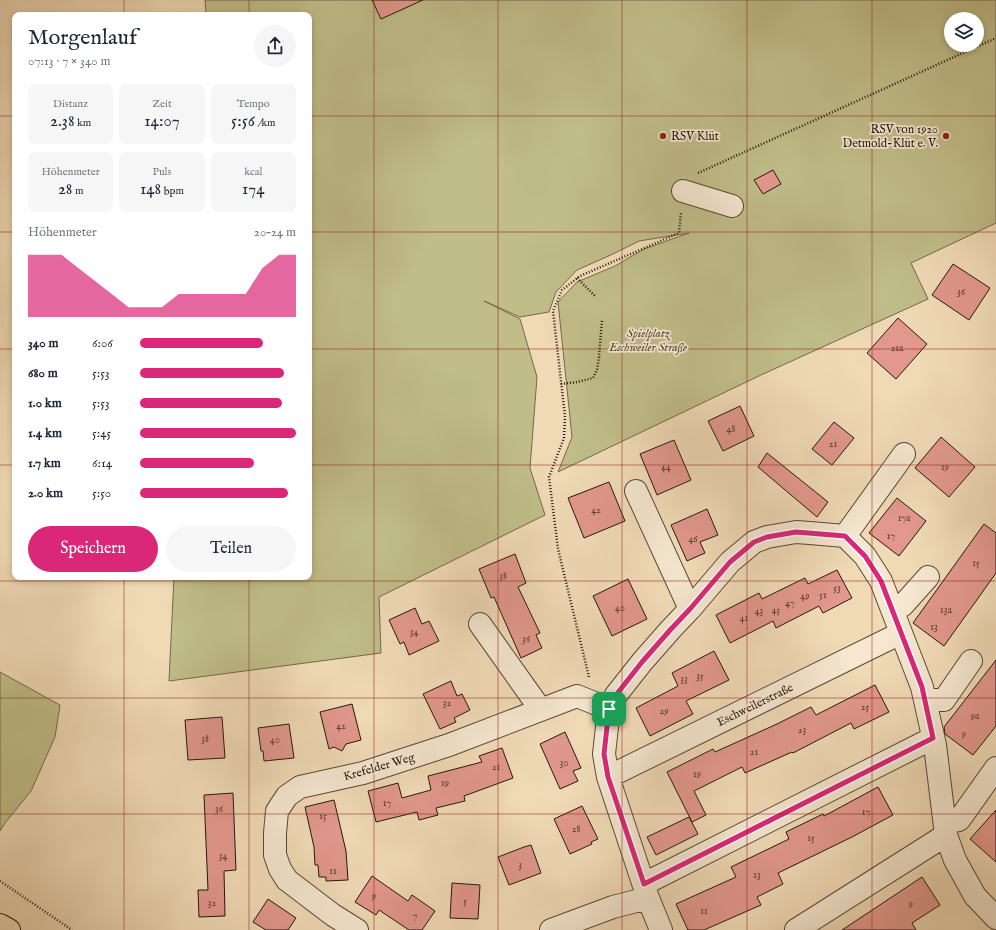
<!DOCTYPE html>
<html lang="de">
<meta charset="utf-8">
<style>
:root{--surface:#fff;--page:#f6f6f7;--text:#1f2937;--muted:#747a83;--accent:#db2777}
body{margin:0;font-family:"IM FELL English",serif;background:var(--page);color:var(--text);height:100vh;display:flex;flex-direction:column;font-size:15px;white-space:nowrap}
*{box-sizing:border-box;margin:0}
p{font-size:13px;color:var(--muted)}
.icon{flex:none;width:22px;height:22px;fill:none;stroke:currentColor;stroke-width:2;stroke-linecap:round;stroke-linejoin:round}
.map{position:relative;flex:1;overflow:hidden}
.side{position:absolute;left:12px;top:12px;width:300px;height:568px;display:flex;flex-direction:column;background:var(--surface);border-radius:8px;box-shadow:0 2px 6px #0003}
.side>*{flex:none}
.buttons{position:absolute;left:944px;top:12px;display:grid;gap:8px}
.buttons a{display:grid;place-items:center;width:40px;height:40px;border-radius:50%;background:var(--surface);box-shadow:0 2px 6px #0003;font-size:20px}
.pin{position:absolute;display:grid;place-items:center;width:34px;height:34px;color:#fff;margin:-17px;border-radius:8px;box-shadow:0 2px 6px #0006}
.round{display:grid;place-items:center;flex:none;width:42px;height:42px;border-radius:21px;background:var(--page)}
.summary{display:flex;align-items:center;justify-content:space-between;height:68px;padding:0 16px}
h1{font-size:22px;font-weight:600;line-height:30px}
.stats{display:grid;grid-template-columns:repeat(3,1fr);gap:6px;height:68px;padding:4px 16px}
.stats div{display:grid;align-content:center;border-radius:8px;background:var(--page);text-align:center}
.stats b{font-size:17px;font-weight:600}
.stats small{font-size:11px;font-weight:400}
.stats p{font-size:11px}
.chart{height:112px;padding:8px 16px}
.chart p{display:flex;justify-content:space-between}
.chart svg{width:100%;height:72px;margin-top:4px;fill:var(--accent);opacity:.7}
.action{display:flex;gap:8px;margin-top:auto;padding:8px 16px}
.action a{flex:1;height:46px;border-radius:24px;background:var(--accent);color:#fff;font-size:16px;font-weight:600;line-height:46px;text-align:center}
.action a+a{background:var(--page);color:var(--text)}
ul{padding:0 16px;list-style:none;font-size:13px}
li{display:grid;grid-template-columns:64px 48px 1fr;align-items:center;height:30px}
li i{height:10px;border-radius:5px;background:var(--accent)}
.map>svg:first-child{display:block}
</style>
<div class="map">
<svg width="996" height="930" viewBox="0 0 996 930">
<rect width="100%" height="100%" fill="#f0dab6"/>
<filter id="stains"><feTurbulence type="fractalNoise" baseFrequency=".005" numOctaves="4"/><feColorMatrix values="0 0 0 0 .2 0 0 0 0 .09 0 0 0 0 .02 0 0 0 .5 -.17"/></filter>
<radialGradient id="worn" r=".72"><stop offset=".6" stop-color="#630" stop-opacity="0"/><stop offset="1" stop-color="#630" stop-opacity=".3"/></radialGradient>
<!-- green -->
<path fill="#c0bd89" stroke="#726a4b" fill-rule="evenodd" d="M205,0H996V223L911,263L928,299L761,375L558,472L572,437L558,302L577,282L615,266L644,249L689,233L639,241L613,254L577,270L556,292L549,312L520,317L484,301L520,319L537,377L530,468L545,515L379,597L381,653L169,681L174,577H309V15H206ZM951,19H977V45H951Z
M0,672L60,705L55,737L31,791L5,823L0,831Z"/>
<!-- building -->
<path fill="#e2988d" stroke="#24180d" d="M372,0H423L381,19Z
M773,170L781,184L763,194L754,180Z
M953,264L990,288L969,320L932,295Z
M898,318L927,344L896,379L867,353Z
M740,406L754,436L723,451L708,421Z
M834,422L854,438L832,465L812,449Z
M941,437L975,467L949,497L915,468Z
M674,440L691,480L657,495L640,454Z
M767,453L828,502L817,517L758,467Z
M609,482L625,521L584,538L568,498Z
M897,498L926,521L899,556L869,533Z
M707,509L718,535L700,542L705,553L687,561L671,525Z
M984,524L996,533V573L944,646L913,623Z
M515,554L526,583L518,587L540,633L536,635L542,648L521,658L494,597L491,598L479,569Z
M837,570L852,598L823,613L819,606L776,628L773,621L730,643L716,615L759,593L762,599L805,578L808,584Z
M628,579L647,619L612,636L593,596Z
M415,608L422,624L429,621L439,641L409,655L404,642L400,644L389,620Z
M714,651L729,680L686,701L693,714L650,736L636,708L678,686L672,673Z
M996,660V726L973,755L945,734L944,727Z
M451,681L457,696L462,694L470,710L454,718L456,722L440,729L423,694Z
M875,685L889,712L854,729L851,723L793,753L792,752L745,773L742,767L694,791L706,815L692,822L667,772L713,749L715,752L777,724L811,707L816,715Z
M352,704L361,740L346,744L342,751L334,747L329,749L320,712Z
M222,717L225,758L188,760L185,720Z
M289,724L294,758L264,761L263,751H261L258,728Z
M565,732L581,768L573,771L578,781L560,789L540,744Z
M502,748L513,778L464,796L465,801L436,808L438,815L419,820L417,812L376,822L368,791L398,783L402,798L431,790L428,776L482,762L479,756Z
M878,787L893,815L852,837L778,873L783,884L757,897L761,905L704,930H688L676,904L736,877L731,867L789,839L786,832L823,814L824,816Z
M233,793L236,870L224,871L225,916L199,917L198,890H208L204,795Z
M334,800L346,851L348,880L326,881V877H319L318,865H315L314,847L305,807Z
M582,806L598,839L591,842L592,844L570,854L554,819Z
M996,810V862L970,839Z
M689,817L698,834L656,855L647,837Z
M531,845L541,873L509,885L498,857L524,847Z
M372,876L408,901L412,895L435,911L422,930H409L379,910L376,915L355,902Z
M922,877L940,905L912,923L916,930H842Z
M452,883L480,885L478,919L450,918Z
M268,899L296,918L288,930H266L253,922Z"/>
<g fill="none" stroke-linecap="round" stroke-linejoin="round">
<!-- minor casing -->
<g stroke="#574837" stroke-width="24">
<path id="minor" d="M683,191L732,206
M636,491L690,609
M845,536L904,454
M893,611L903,605L928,577
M480,624L541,710
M925,700H944L971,661
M608,777L901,633
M945,823L959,820L996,768
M644,884L933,738
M357,930L333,915L287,880L280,869L275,855V833L277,811L287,796L300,787L363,773L449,745L577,696L609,709
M551,930L613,907L648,898
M661,930L648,898L608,777L604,754L609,709L616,695L642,662L671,629L690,609L730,562L754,542L767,537L796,532L810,533L845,536L865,556L881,581L922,687L935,745L946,835L955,860L975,896L996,918
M796,930L946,835"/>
</g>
<!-- major casing -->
<g stroke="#24180d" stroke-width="24">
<path id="major" d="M0,925L9,930"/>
</g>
<!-- path -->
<path stroke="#24180d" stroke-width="2.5" stroke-dasharray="1 2" stroke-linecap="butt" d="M698,173L996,38
M577,278L596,297
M561,384L577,382L593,378L597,370L599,357L602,320
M589,677L558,549L549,477L564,438L565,416L553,311L562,290L580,276L679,233L681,212
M0,881L72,930"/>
<!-- minor -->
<use href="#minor" stroke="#f5e7d0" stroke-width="22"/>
<!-- major -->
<use href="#major" stroke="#f0dab6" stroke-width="22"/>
</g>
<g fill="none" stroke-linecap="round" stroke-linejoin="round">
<!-- route casing -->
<g stroke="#fff" stroke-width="8">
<path id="route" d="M796,532L845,536L865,556L881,581L922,687L933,738L644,884L608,777L604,754L609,709L616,695L642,662L671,629L690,609L730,562L754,542L767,537Z"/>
</g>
<!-- route -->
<use href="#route" stroke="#db2777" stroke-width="5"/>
</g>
<!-- grid -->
<path fill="none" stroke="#8f2418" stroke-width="1" stroke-opacity="0.55" d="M124,0V15M249,0V15M374,0V930M498,0V930M622,0V930M747,0V930M872,0V930M0,116H15M309,116H996M0,232H15M309,232H996M0,349H15M309,349H996M0,465H15M309,465H996M124,577V930M249,577V930M0,581H996M0,698H996M0,814H996"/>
<!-- markers -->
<g fill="#8f2418" stroke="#f5e7d0" stroke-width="1.5">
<circle cx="663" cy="136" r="4"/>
<circle cx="946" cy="136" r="4"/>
</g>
<g text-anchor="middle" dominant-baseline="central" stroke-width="3.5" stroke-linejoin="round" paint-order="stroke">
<!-- number labels -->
<g font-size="10" fill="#54382d">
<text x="961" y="292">36</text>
<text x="897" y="348">21a</text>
<text x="731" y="429">48</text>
<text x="833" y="444">21</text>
<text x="666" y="467">44</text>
<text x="945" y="467">19</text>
<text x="596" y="510">42</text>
<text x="904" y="518">17a</text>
<text x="891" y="536">17</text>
<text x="693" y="539">46</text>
<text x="976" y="563">15</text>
<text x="503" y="576">38</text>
<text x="837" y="588">53</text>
<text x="823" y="595">51</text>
<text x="805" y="596">49</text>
<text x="790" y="603">47</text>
<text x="620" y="608">40</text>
<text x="776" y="610">45</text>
<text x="946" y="610">13a</text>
<text x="759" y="611">43</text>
<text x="744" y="618">41</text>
<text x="934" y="627">13</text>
<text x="414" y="632">34</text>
<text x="526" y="639">36</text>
<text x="700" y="676">35</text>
<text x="684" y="679">33</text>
<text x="447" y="703">32</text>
<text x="865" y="707">25</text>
<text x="664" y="711">29</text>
<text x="975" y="716">9a</text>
<text x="341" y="726">42</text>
<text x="802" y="730">23</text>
<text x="964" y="734">9</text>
<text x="205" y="739">38</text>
<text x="275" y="740">40</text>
<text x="754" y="752">21</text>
<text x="564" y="763">30</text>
<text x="496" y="767">21</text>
<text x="697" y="774">19</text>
<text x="445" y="783">19</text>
<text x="387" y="803">17</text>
<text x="219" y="809">36</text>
<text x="866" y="812">17</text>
<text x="323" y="816">15</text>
<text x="576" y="829">28</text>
<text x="811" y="838">15</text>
<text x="223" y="856">34</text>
<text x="520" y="865">3</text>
<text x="333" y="871">11</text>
<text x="757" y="875">13</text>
<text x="374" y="896">9</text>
<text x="465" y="901">5</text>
<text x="212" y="903">32</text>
<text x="911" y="904">9</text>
<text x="704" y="911">11</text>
<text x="415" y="916">7</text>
</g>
<!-- poi labels -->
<g font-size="12" fill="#24180d" stroke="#f5e7d0" text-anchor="end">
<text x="938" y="129">RSV von 1920<tspan x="938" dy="14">Detmold-Klüt e. V.</tspan></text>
<text x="671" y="136" text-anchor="start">RSV Klüt</text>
</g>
<!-- park labels -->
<g font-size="12" font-style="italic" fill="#534a32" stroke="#f5e7d0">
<text x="648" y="333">Spielplatz<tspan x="648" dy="14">Eschweiler Straße</tspan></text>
</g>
<!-- street labels -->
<g font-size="12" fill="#24180d" stroke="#f5e7d0">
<text transform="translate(755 705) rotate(-26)">Eschweilerstraße</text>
<text transform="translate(379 767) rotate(-16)">Krefelder Weg</text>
</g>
</g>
<rect width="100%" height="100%" filter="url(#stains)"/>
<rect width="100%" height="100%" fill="url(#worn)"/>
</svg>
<div class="buttons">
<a><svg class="icon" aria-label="layers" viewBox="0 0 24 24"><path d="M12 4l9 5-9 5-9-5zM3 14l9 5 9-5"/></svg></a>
</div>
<div class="pin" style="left:609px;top:709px;background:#1e9e55"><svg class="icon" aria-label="arrive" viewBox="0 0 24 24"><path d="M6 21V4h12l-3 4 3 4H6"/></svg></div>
<section class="side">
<div class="summary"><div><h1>Morgenlauf</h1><p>07:13 · 7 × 340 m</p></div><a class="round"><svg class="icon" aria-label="share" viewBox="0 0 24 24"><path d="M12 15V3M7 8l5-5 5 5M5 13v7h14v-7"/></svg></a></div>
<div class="stats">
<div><p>Distanz</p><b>2.38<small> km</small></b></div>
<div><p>Zeit</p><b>14:07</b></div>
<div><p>Tempo</p><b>5:56<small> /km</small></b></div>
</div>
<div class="stats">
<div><p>Höhenmeter</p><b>28<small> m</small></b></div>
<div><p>Puls</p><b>148<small> bpm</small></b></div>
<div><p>kcal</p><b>174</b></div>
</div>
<div class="chart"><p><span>Höhenmeter</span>20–24 m</p>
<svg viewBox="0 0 160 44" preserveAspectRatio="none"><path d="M0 44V6L10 6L20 6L30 14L40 22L50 30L60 38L70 38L80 38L90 30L100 30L110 30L120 30L130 30L140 14L150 6L160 6V44z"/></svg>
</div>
<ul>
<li><b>340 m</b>6:06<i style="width:79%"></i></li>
<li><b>680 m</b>5:53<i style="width:92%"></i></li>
<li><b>1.0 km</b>5:53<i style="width:91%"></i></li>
<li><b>1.4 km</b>5:45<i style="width:100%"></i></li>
<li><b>1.7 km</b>6:14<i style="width:73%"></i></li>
<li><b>2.0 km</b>5:50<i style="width:95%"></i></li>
</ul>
<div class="action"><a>Speichern</a><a>Teilen</a></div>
</section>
</div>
